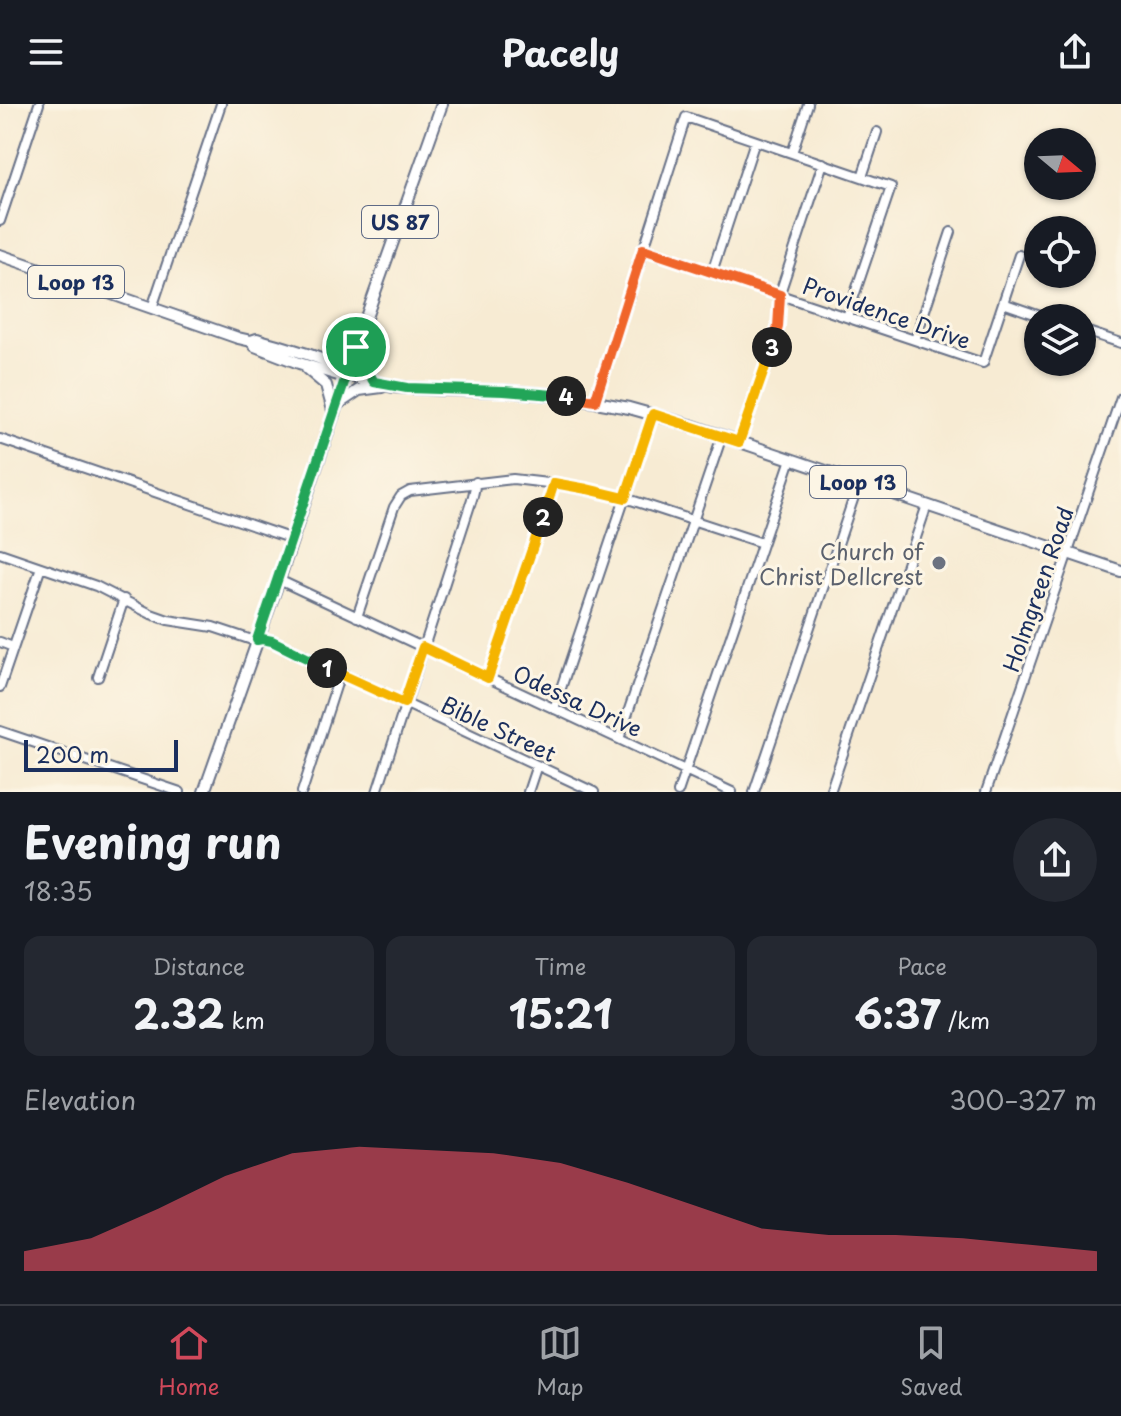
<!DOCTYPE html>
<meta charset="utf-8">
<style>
:root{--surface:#171b24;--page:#242831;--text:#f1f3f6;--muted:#9ea1a6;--line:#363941;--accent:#d1495b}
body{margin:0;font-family:"Playpen Sans",sans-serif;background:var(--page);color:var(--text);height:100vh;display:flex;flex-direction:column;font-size:30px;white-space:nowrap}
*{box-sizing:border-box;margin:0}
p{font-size:26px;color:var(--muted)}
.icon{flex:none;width:44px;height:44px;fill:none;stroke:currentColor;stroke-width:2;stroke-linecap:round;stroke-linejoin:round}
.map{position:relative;height:688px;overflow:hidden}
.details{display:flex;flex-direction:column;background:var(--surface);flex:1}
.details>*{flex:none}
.needle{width:52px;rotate:109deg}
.buttons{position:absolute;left:1024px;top:24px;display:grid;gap:16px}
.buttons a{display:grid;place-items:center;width:72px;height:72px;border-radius:50%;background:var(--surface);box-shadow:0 2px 6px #0004;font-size:40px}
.scale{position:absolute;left:24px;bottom:20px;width:154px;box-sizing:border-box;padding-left:8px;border:4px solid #1b2f5e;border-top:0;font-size:22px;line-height:28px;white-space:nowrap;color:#1b2f5e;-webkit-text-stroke:6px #fcf5e5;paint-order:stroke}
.pin{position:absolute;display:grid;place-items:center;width:68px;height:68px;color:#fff;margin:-34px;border:4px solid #fff;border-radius:50%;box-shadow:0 2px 8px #0007}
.km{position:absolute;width:40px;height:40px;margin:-20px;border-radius:50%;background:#222;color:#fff;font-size:22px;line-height:40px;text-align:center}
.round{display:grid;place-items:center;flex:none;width:84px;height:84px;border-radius:42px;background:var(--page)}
.summary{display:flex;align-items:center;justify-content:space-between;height:136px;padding:0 24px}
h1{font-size:44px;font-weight:700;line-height:60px}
.figures{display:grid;grid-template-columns:repeat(3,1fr);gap:12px;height:136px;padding:8px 24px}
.figures div{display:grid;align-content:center;border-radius:16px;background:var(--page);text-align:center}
.figures b{font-size:40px;font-weight:700}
.figures small{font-size:22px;font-weight:400}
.figures p{font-size:22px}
.chart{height:224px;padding:16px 24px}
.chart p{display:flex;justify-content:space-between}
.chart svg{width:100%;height:144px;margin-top:8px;fill:var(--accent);opacity:.7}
header{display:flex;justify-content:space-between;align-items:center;height:104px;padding:0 24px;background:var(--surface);font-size:36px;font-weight:700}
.tab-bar{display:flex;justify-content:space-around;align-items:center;height:112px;border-top:2px solid var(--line);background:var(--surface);font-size:22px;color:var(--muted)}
.tab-bar a{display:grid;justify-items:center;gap:4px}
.tab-bar .active{color:var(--accent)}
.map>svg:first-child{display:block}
</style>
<header><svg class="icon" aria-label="menu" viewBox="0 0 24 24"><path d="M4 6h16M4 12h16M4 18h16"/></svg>Pacely<svg class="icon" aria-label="share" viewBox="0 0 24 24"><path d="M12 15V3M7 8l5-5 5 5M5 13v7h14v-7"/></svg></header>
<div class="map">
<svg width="1121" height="688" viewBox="0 0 1121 688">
<rect width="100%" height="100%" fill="#fcf5e5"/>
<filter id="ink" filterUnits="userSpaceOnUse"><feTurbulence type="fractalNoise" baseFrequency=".0125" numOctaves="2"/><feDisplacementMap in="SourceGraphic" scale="16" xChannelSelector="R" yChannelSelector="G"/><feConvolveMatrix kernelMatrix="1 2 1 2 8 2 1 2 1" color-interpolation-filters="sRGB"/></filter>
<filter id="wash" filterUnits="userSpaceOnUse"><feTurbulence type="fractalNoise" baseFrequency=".006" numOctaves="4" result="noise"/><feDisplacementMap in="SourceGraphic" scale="32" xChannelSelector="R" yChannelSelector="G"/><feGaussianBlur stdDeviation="1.8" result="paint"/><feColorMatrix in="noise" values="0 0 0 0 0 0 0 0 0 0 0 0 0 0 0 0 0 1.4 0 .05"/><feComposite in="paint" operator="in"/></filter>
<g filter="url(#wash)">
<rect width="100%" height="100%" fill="#f7ebd3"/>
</g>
<g filter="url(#ink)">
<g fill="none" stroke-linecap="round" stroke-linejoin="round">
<!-- minor casing -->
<g stroke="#687187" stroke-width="12">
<path id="minor" d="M792,49L808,0
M862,73L877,28
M0,117L39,0
M643,145L983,259L1019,151
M712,168L755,37
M1003,199L1046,214
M152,204L221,0
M1082,226L1121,239
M915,236L951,128
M595,297L686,13L891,83L847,213
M0,335L292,435
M739,338L774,238L778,223L781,186L823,59
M0,449L96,482L151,510L168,516L213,523L252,536L262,535L272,537L594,688
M279,476L732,688
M357,513L394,403L401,392L410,387L513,375L565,381L625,394L762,439
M0,538L13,543
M98,573L124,495
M488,574L554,379
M0,583L41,463
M554,605L653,310
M0,627L180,688
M619,635L722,332
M302,688L340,570
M377,688L473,392L476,378
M528,688L537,661
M678,688L791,355
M754,688L859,378
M830,688L927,401
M986,688L1121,293"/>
</g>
<!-- major casing -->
<g stroke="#687187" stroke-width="14">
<path id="major" d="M0,151L238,234L251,237L257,235C278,242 335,255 347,270
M251,237L255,242L299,259L338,271L347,270L362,276L393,283L443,286L504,287L562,292L629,304L690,321L1121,467
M359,240L361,256L374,278
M325,256L337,253L356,243
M307,265L326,281L334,310
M338,300L359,286L382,283
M204,688L279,476L364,219L442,0"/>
</g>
<!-- minor -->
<use href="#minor" stroke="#fff" stroke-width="8"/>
<!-- major -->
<use href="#major" stroke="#fff" stroke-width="10"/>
</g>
</g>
<g fill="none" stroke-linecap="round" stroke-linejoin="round" filter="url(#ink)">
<!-- split-1 casing -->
<g stroke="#fff" stroke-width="16">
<path id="split-1" d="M327,564L272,537L262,535L257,536L356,243"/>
</g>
<!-- split-2 casing -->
<g stroke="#fff" stroke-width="16">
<path id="split-2" d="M327,564L404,599L423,543L488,574L543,413"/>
</g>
<!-- split-3 casing -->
<g stroke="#fff" stroke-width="16">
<path id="split-3" d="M543,413L554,379L587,385L625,394L653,310L739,338L772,243"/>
</g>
<!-- split-4 casing -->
<g stroke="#fff" stroke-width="16">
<path id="split-4" d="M566,292L595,297L643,145L780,191L778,223L772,243"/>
</g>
<!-- split-5 casing -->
<g stroke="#fff" stroke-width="16">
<path id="split-5" d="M356,243L359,236L361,256L374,278L407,284L504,287L566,292"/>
</g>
<!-- split-1 -->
<use href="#split-1" stroke="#22a559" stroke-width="10"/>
<!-- split-2 -->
<use href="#split-2" stroke="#f5b400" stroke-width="10"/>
<!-- split-3 -->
<use href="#split-3" stroke="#f5b400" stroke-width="10"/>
<!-- split-4 -->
<use href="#split-4" stroke="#f0652b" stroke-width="10"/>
<!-- split-5 -->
<use href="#split-5" stroke="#22a559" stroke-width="10"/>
</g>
<!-- markers -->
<circle fill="#6b7280" stroke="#fcf5e5" stroke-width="3" cx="939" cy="459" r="8"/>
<g text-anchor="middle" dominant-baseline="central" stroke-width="6" stroke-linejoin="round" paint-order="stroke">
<!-- shield labels -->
<g fill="#fcf5e5" stroke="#5e6a86" stroke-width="2">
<rect x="362" y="102" width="76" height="32" rx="6"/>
<rect x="28" y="162" width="96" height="32" rx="6"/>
<rect x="810" y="362" width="96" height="32" rx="6"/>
</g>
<g font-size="20" font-weight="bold" fill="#1b2f5e">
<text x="400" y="118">US 87</text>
<text x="76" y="178">Loop 13</text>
<text x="858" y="378">Loop 13</text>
</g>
<!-- street labels -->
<g font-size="22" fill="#1b2f5e" stroke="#fcf5e5">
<text transform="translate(887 208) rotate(19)">Providence Drive</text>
<text transform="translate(1037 485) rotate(-71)">Holmgreen Road</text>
<text transform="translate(578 596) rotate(25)">Odessa Drive</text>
<text transform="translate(499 624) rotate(25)">Bible Street</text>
</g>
<!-- worship labels -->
<g font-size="22" fill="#5b616d" stroke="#fcf5e5" text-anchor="end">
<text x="923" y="446">Church of<tspan x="923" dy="25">Christ Dellcrest</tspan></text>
</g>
</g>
</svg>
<div class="buttons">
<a><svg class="needle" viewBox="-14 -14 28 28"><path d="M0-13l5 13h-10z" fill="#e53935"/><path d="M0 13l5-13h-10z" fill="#9ea1a6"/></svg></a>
<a><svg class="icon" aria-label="locate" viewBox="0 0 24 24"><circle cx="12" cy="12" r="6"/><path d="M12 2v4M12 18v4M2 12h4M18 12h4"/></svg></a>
<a><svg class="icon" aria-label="layers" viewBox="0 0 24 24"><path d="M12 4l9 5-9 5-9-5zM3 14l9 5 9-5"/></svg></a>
</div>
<div class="scale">200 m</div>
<div class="pin" style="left:356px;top:243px;background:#1e9e55"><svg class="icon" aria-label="arrive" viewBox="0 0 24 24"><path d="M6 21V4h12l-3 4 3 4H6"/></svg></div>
<b class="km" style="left:327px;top:564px">1</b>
<b class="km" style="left:543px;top:413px">2</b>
<b class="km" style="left:772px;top:243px">3</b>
<b class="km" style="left:566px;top:292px">4</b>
</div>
<section class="details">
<div class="summary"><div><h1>Evening run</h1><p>18:35</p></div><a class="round"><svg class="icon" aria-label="share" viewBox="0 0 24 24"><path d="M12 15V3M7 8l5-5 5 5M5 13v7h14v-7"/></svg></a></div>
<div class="figures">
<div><p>Distance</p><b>2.32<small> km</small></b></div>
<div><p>Time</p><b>15:21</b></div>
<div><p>Pace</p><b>6:37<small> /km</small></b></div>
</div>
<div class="chart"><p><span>Elevation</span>300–327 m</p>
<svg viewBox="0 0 160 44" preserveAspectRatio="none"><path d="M0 44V38L10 34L20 25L30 15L40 8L50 6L60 7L70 8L80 11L90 17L100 24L110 31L120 33L130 33L140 34L150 36L160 38V44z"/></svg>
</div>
</section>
<nav class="tab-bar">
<a class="active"><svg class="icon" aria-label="home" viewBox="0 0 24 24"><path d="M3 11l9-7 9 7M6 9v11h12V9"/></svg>Home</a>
<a><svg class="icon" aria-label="map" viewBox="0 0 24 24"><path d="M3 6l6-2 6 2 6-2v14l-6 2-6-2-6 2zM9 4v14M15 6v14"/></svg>Map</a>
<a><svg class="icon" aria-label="saved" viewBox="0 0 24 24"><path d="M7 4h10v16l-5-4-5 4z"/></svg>Saved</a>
</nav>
